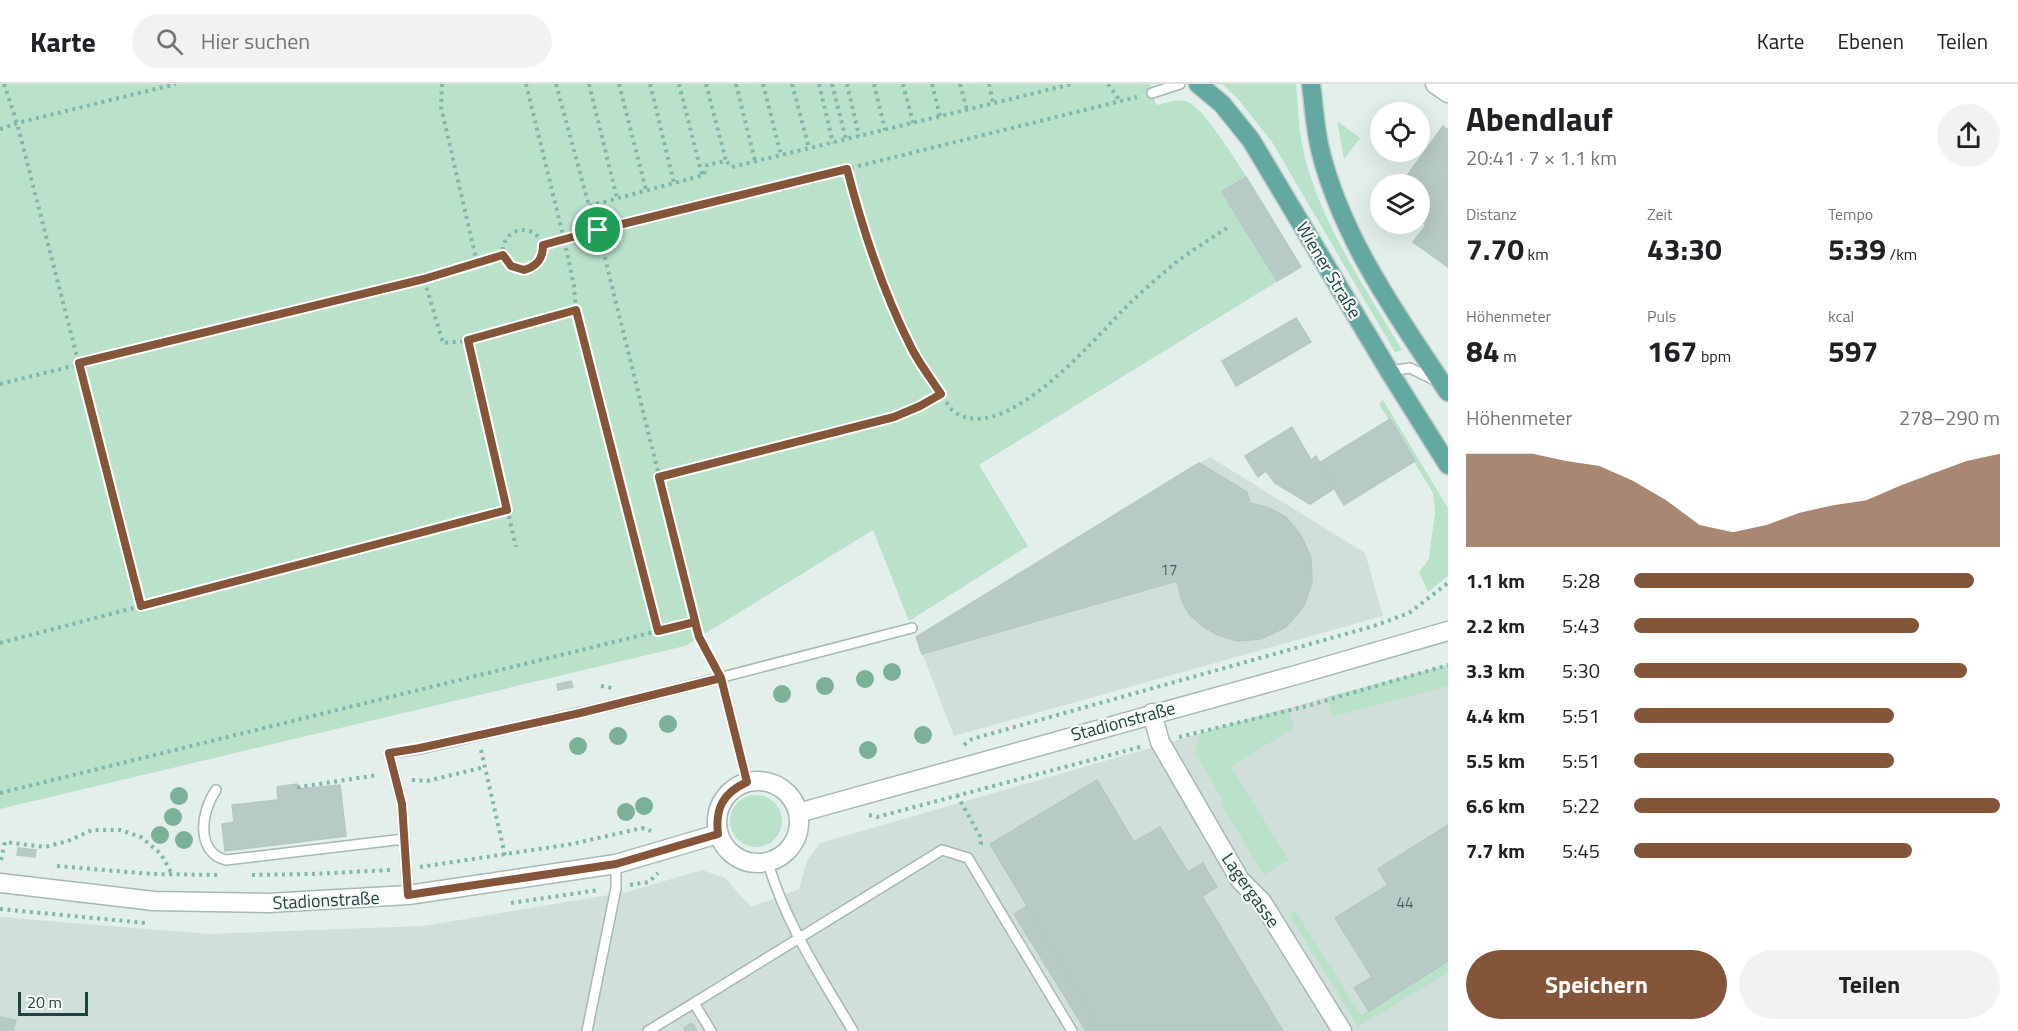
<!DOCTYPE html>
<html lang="de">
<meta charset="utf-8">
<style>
:root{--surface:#fff;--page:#f2f2f2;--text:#202124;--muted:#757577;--line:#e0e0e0;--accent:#845538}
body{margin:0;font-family:"Titillium Web",sans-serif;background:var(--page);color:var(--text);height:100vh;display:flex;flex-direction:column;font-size:22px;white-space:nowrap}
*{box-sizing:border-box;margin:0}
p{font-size:20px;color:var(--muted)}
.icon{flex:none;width:33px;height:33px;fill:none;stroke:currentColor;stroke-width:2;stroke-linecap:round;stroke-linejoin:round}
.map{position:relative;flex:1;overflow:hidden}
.side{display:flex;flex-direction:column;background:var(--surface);width:570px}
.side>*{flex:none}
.fabs{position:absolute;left:1370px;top:18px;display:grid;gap:12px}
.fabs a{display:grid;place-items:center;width:60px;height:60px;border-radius:50%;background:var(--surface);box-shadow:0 6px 24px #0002;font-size:30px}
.scale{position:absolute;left:18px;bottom:15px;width:70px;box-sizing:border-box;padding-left:6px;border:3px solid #21433e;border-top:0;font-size:16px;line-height:21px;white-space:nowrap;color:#21433e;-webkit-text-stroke:4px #f5faf8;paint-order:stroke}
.pin{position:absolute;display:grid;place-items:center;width:51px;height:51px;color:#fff;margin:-26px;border:3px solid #fff;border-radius:50%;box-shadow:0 2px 6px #0007}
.round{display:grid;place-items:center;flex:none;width:63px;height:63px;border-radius:32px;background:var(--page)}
.overview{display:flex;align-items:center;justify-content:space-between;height:102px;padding:0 18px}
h1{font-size:33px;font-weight:700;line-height:45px}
.metrics{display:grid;grid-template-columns:repeat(3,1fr);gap:9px;height:102px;padding:6px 18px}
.metrics div{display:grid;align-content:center}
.metrics b{font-size:30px;font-weight:700}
.metrics small{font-size:16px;font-weight:400}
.metrics p{font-size:16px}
.chart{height:168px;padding:12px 18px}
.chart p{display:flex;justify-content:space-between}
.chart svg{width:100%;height:108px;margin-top:6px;fill:var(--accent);opacity:.7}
.button{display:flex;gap:12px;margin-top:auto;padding:12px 18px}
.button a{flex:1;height:69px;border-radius:36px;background:var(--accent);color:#fff;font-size:24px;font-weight:700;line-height:69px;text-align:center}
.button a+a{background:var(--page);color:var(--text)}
ul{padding:0 18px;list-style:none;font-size:20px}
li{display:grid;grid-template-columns:96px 72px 1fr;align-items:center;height:45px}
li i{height:15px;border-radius:8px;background:var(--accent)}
header{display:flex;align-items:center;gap:36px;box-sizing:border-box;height:84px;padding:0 30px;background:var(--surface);border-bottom:2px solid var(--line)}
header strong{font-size:28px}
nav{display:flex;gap:33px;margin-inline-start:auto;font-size:21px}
.search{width:420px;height:54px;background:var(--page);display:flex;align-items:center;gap:15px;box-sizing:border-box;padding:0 21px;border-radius:33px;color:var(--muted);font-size:22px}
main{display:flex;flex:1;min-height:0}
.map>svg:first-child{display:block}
</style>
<header>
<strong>Karte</strong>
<div class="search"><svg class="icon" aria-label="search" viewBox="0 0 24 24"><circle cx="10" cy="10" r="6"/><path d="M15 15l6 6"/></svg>Hier suchen</div>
<nav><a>Karte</a><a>Ebenen</a><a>Teilen</a></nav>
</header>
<main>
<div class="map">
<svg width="1448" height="947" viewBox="0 0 1448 947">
<rect width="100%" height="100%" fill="#e3efeb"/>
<!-- built -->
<path fill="#d1dfdb" d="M1210,373L1365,469L1383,532L954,652L916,553Z
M1448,581V947H0V833L209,850L423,842L627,808L702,786L725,794L751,823L799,805L807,777L820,759L1327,613Z"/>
<!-- green -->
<path fill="#bae2cb" d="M0,0H1150L1156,21C1166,19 1178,14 1188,18C1211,26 1284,155 1301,183L979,381L1028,462L909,537L873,446L685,562L0,725Z
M1222,0H1296C1298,20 1298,40 1302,60C1317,135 1364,201 1402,266L1395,268L1272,58L1238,15Z
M1337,37L1360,54L1344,75Z
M1383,316L1448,424V492L1428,508L1419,488L1429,475L1435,428L1433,409L1379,320Z
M1448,581V602L1332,633L1327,613Z
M1288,624L1294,644L1231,683L1289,776L1264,791L1223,724L1221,713L1195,669L1200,649Z
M730 737a26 26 0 1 1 52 0a26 26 0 1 1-52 0Z
M1295,826L1361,931L1448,877V889L1358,943L1289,830Z"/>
<!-- building -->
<path fill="#b8cac5" stroke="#b5c9c4" stroke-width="1.5" d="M1443,42L1448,46V183L1413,158L1426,141L1419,136V100H1401Z
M1246,93L1301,183L1277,197L1222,108Z
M1296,234L1311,258L1236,302L1222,277Z
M1390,335L1415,377L1344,421L1319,379Z
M1292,343L1311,376L1316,372L1335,404L1310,420L1275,399L1266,387L1258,393L1245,372Z
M1199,379L1247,408L1250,419L1269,424L1286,433L1300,450L1311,473L1312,499L1304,522L1286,543L1261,555L1237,557L1218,551L1205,544L1190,531L1181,515L1177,497L922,570L916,553Z
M571,597L573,603L558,606L557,600Z
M1097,696L1134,758L1160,743L1188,788L1203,779L1217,803L1202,812L1283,947H1102L990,760Z
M297,700L298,705L340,701L346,752L225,767L222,740L234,738L232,721L278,716L277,703Z
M1448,741V877L1369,927L1354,904L1372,893L1335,834L1388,801L1378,785Z
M18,764L36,766L35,773L17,771Z
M1027,822L1102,947H1086L1014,830Z
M0,933L16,936L13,947H0Z
M692,939L697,947H686L684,944Z"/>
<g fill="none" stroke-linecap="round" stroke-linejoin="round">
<!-- service casing -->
<g stroke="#a5b8b4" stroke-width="12">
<path id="service" d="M1152,9L1180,0
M1389,287L1410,284L1436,297
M721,594L747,698
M216,706C201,727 195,768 226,776L404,755
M768,779C786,840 821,893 853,947
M408,811L402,720L389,669L420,665L626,618L912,544
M587,947L616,804V780
M648,947L694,919
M711,947L694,919L942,766L968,774L1072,947"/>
</g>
<!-- minor casing -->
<g stroke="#a5b8b4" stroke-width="21">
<path id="minor" d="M1435,0L1448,9
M1152,629L1160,658L1240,796L1262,818L1342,947"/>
</g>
<!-- tertiary casing -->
<g stroke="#a5b8b4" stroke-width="21">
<path id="tertiary" d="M717 738a41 41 0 1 1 82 0a41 41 0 1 1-82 0Z
M798,729L1296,591L1448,547
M0,799L154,817L268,819L408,811L616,780L718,750"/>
</g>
<!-- primary casing -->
<g stroke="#c1cac9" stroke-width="21">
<path id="primary" d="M1198,0L1222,20L1251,56L1389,287L1448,381
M1311,0C1314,22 1315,47 1321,69C1343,156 1398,233 1448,308"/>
</g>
<!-- path -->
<path stroke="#80b6ac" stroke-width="4" stroke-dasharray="3 4.5" stroke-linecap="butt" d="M4,0L17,39L141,522
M442,0L441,23L477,179L424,195L443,259L468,257L516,463
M526,0L564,155L543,161
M556,0L589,122L598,146L699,553L714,580
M589,0L617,114
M619,0L646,106
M650,0L674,99
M679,0L702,91
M706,0L726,77
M736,0L755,77
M763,0L781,71
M792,0L809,64
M819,0L833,59
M832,0L846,55
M847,0L859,52
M874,0L885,46
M903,0L913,39
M932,0L940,32
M960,0L967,26
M989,0L993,19
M1108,0L1120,17
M0,45L17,39L176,0
M847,85C863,147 883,211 914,268C925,288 939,307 952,326C1000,366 1091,259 1122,227C1138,211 1156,195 1174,180C1190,167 1209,156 1227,144
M589,122L704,91L707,81L726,77L732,83L1072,0
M503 166a20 20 0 1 1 40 0a20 20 0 1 1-40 0Z
M477,179L503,171
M576,226L658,547
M468,257L576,226L574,202L564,155L1137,13
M0,300L424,195
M659,393L894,333L920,322L941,310
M0,559L507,426
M601,602L612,604
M1179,653L1307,622L1448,581
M964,661L972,655L1374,542L1409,529L1448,499
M481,666L505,771
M412,696L427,697L485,683
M299,705V703L378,691
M0,709L695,538
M957,711L980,752L981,760L979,762
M869,731L877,733L1140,663
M1,776L5,758L45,763L68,757L92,746H120L141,753L161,770L172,790
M57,782L152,790L218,791
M420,783L572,760L642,744L651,747
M252,791L311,790L391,786
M630,801L649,798L658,789
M511,819L599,806
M0,825L145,839"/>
<!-- service -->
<use href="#service" stroke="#fff" stroke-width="9"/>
<!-- minor -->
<use href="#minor" stroke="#fff" stroke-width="18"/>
<!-- tertiary -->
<use href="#tertiary" stroke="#fff" stroke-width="18"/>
<!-- primary -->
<use href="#primary" stroke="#63a9a1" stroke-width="18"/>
</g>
<!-- trees -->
<g fill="#7bb198">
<circle cx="892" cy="588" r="9"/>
<circle cx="865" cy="595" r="9"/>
<circle cx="825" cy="602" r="9"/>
<circle cx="782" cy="610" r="9"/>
<circle cx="668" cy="640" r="9"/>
<circle cx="923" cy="651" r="9"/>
<circle cx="618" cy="652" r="9"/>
<circle cx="578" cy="662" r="9"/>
<circle cx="868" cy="666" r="9"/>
<circle cx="179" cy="712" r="9"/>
<circle cx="644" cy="722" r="9"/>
<circle cx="626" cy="728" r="9"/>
<circle cx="173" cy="733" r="9"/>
<circle cx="160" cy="751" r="9"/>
<circle cx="184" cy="756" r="9"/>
</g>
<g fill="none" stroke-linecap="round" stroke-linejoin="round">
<!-- route casing -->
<g stroke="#fff" stroke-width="12">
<path id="route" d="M598,146L543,161C543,175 537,182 524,186L511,182L503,171L424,195L79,279L141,522L507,426L468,256L576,226L658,547L695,538L699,553L721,594L747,698C723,709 715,724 718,750L616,780L408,811L402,720L389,669L420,664L580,629L721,594L699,553L659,393L894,333L920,322L941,310C932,296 921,282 913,267C883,209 863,147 847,85L598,146"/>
</g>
<!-- route -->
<use href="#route" stroke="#845538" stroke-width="8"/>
</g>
<g text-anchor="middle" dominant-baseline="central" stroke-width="4.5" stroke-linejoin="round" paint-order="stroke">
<!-- number labels -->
<g font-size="15" fill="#476560">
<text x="1169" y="485">17</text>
<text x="1405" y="818">44</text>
</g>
<!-- street labels -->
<g font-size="18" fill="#21433e" stroke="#f5faf8">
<text transform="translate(1329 186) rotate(59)">Wiener Straße</text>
<text transform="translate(1123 637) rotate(-15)">Stadionstraße</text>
<text transform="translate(1251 806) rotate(55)">Lagergasse</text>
<text transform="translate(326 816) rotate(-3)">Stadionstraße</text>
</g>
</g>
</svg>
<div class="fabs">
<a><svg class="icon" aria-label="locate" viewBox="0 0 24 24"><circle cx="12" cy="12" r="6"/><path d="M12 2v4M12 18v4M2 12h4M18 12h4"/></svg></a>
<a><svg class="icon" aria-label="layers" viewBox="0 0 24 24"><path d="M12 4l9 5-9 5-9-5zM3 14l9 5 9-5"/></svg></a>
</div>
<div class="scale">20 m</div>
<div class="pin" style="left:598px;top:146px;background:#1e9e55"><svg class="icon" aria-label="arrive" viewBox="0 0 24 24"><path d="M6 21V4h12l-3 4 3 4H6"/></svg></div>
</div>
<section class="side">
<div class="overview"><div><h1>Abendlauf</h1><p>20:41 · 7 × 1.1 km</p></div><a class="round"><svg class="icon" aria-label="share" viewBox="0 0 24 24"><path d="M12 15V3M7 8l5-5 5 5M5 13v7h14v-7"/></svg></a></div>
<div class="metrics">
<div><p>Distanz</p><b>7.70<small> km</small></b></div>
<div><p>Zeit</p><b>43:30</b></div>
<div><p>Tempo</p><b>5:39<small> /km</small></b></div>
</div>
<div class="metrics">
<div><p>Höhenmeter</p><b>84<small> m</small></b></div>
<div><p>Puls</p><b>167<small> bpm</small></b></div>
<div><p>kcal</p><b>597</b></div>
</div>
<div class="chart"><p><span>Höhenmeter</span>278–290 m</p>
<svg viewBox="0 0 160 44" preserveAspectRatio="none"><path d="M0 44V6L10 6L20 6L30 9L40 11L50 17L60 25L70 35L80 38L90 35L100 30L110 27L120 25L130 19L140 14L150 9L160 6V44z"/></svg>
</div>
<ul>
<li><b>1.1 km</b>5:28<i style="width:93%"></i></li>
<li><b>2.2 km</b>5:43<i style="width:78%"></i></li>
<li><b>3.3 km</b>5:30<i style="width:91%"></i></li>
<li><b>4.4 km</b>5:51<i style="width:71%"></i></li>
<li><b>5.5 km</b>5:51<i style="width:71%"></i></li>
<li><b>6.6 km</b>5:22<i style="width:100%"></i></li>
<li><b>7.7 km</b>5:45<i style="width:76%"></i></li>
</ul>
<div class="button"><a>Speichern</a><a>Teilen</a></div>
</section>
</main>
